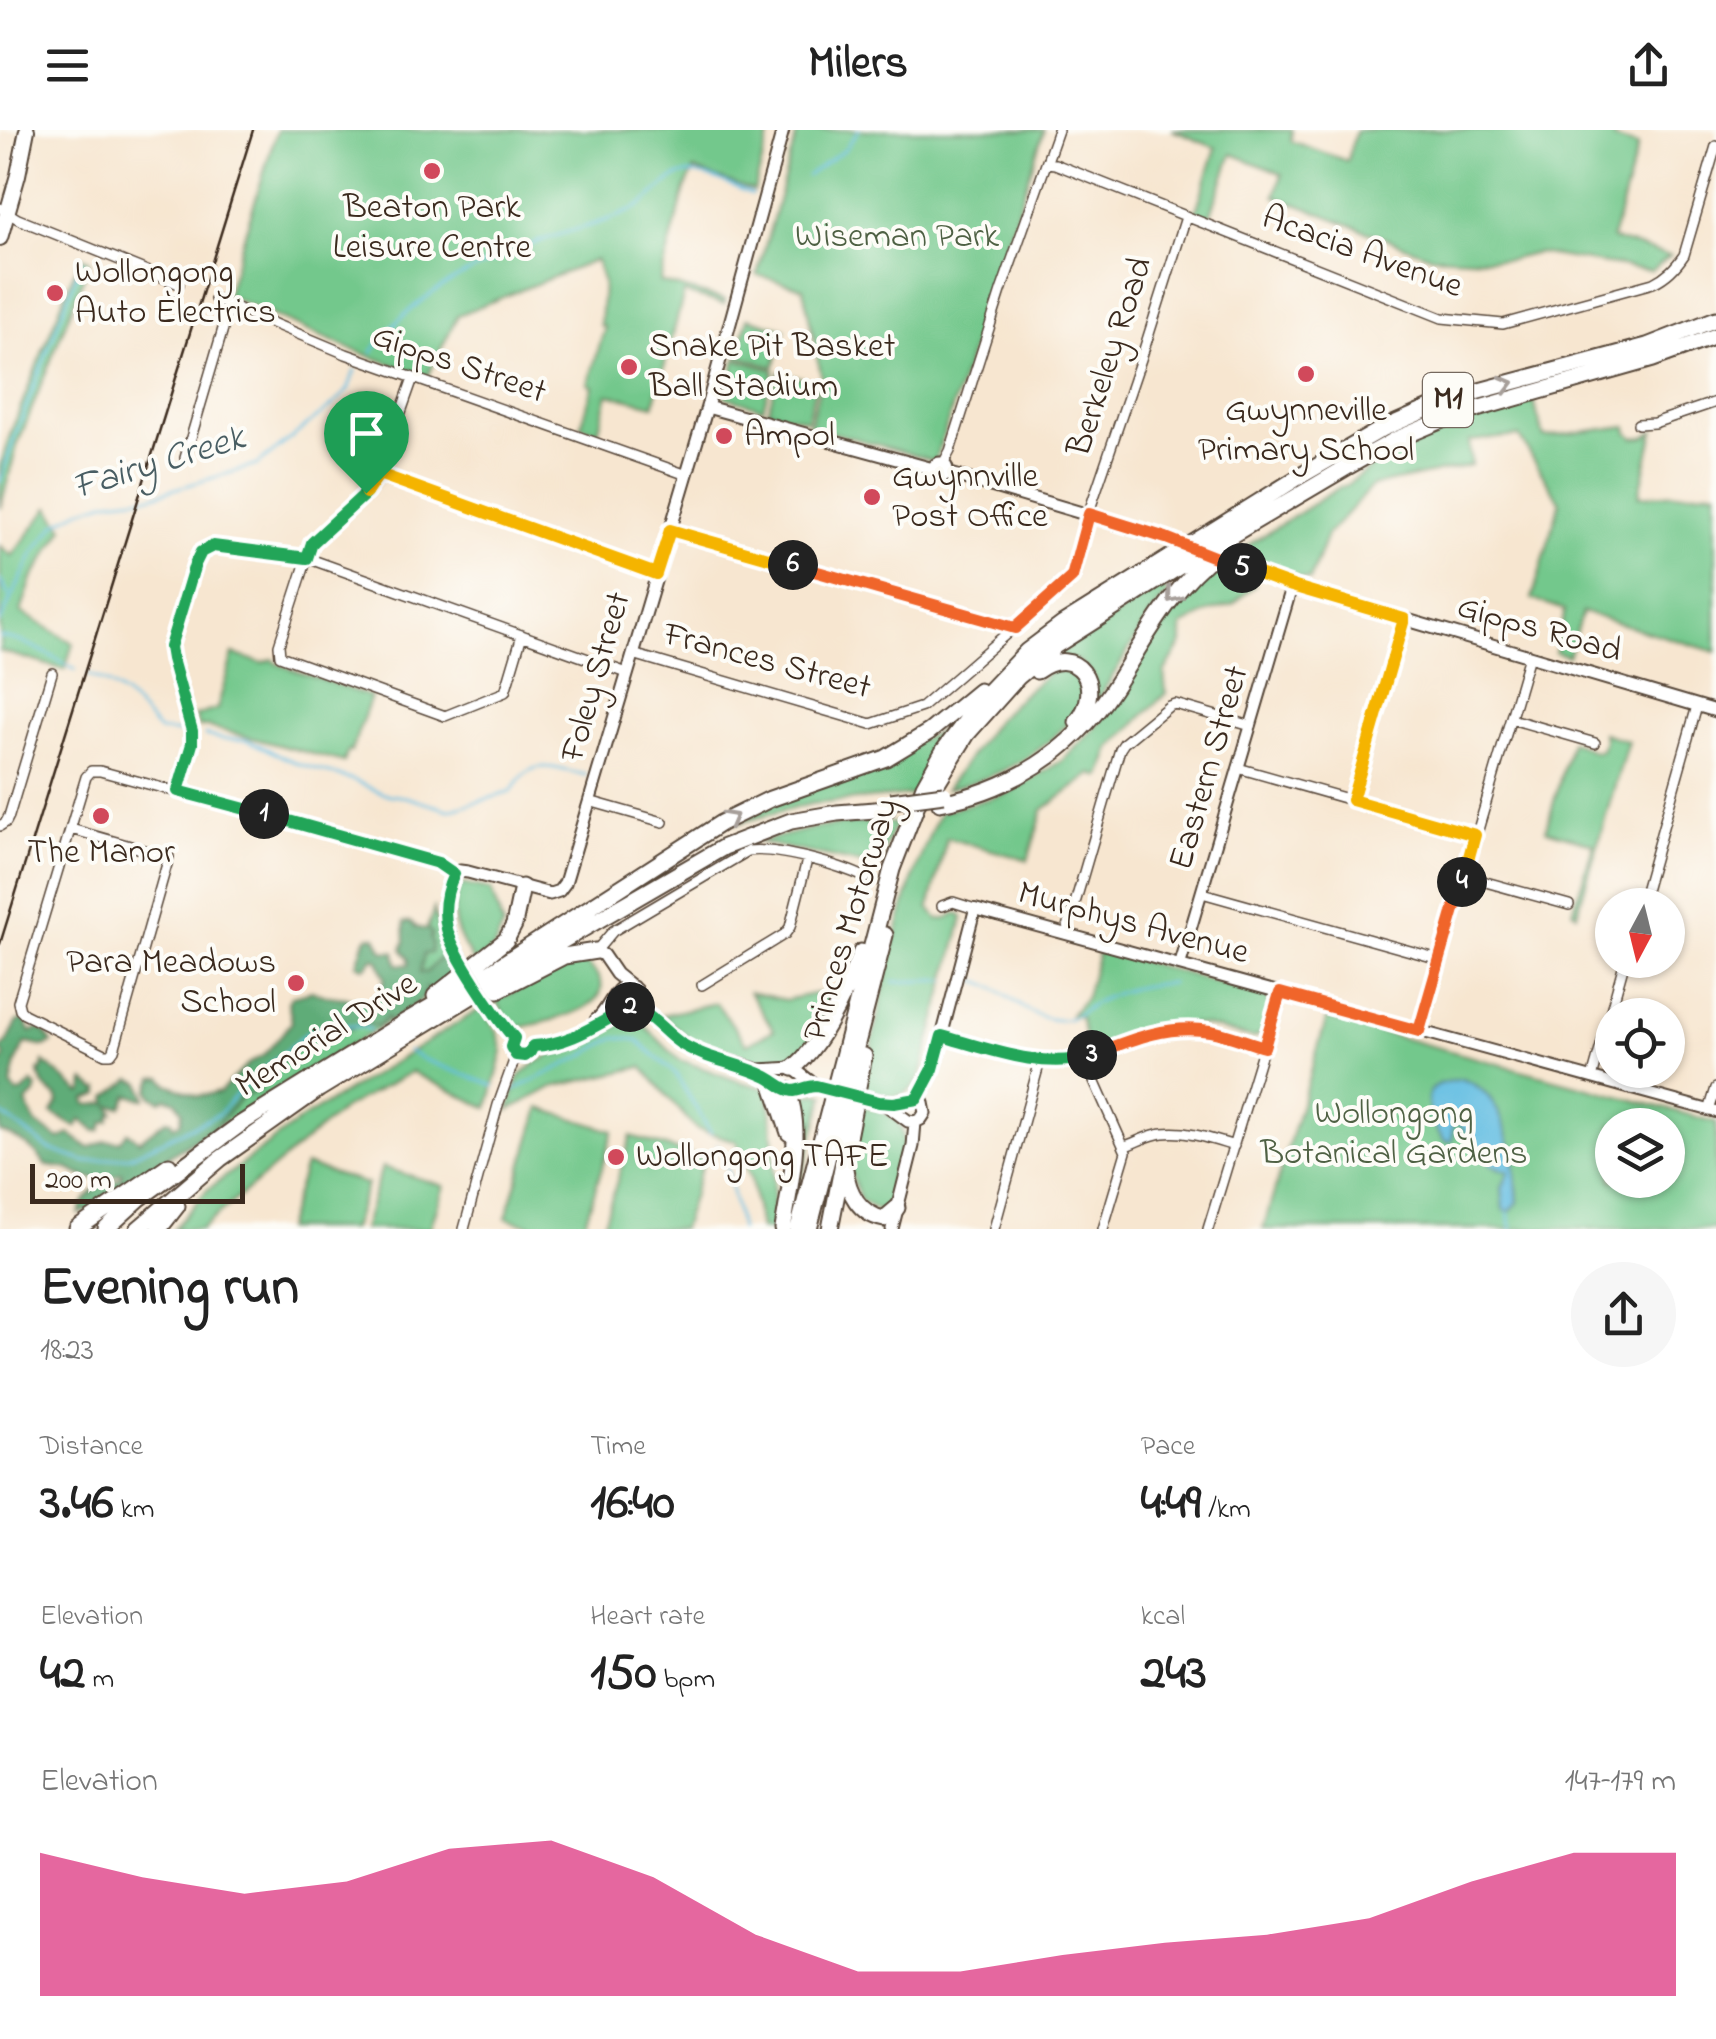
<!DOCTYPE html>
<meta charset="utf-8">
<style>
:root{--surface:#fff;--page:#f6f6f6;--text:#222;--muted:#767676;--accent:#db2777}
body{margin:0;font-family:"Indie Flower",sans-serif;background:var(--page);color:var(--text);height:100vh;display:flex;flex-direction:column;font-size:38px;white-space:nowrap}
*{box-sizing:border-box;margin:0}
p{font-size:32px;color:var(--muted)}
.icon{flex:none;width:55px;height:55px;fill:none;stroke:currentColor;stroke-width:2;stroke-linecap:round;stroke-linejoin:round}
.map{position:relative;height:1099px;overflow:hidden}
.drawer{display:flex;flex-direction:column;background:var(--surface);flex:1}
.drawer>*{flex:none}
.needle{width:65px;rotate:187deg}
.controls{position:absolute;left:1595px;top:758px;display:grid;gap:20px}
.controls a{display:grid;place-items:center;width:90px;height:90px;border-radius:50%;background:var(--surface);box-shadow:0 2px 8px #0004;font-size:50px}
.scale{position:absolute;left:30px;bottom:25px;width:215px;box-sizing:border-box;padding-left:10px;border:5px solid #3b2a1e;border-top:0;font-size:28px;line-height:35px;white-space:nowrap;color:#3b2a1e;-webkit-text-stroke:8px #fdfcf7;paint-order:stroke}
.pin{position:absolute;display:grid;place-items:center;width:85px;height:85px;color:#fff;margin:-102px -42px;border-radius:50% 50% 50% 0;rotate:-45deg;box-shadow:0 0 10px #0007}
.pin .icon{rotate:45deg}
.km{position:absolute;width:50px;height:50px;margin:-25px;border-radius:50%;background:#222;color:#fff;font-size:28px;line-height:50px;text-align:center}
.round{display:grid;place-items:center;flex:none;width:105px;height:105px;border-radius:52px;background:var(--page)}
.headline{display:flex;align-items:center;justify-content:space-between;height:170px;padding:0 40px}
h1{font-size:55px;font-weight:700;line-height:75px}
.figures{display:grid;grid-template-columns:repeat(3,1fr);gap:15px;height:170px;padding:10px 40px}
.figures div{display:grid;align-content:center}
.figures b{font-size:50px;font-weight:700}
.figures small{font-size:28px;font-weight:400}
.figures p{font-size:28px}
.chart{height:280px;padding:20px 40px}
.chart p{display:flex;justify-content:space-between}
.chart svg{width:100%;height:180px;margin-top:10px;fill:var(--accent);opacity:.7}
header{display:flex;justify-content:space-between;align-items:center;height:130px;padding:0 40px;background:var(--surface);font-size:45px;font-weight:700}
.map>svg:first-child{display:block}
</style>
<header><svg class="icon" aria-label="menu" viewBox="0 0 24 24"><path d="M4 6h16M4 12h16M4 18h16"/></svg>Milers<svg class="icon" aria-label="share" viewBox="0 0 24 24"><path d="M12 15V3M7 8l5-5 5 5M5 13v7h14v-7"/></svg></header>
<div class="map">
<svg width="1716" height="1099" viewBox="0 0 1716 1099">
<rect width="100%" height="100%" fill="#fdfcf7"/>
<filter id="ink" filterUnits="userSpaceOnUse"><feTurbulence type="fractalNoise" baseFrequency=".01" numOctaves="2"/><feDisplacementMap in="SourceGraphic" scale="20" xChannelSelector="R" yChannelSelector="G"/><feConvolveMatrix kernelMatrix="1 2 1 2 8 2 1 2 1" color-interpolation-filters="sRGB"/></filter>
<filter id="wash" filterUnits="userSpaceOnUse"><feTurbulence type="fractalNoise" baseFrequency=".0048" numOctaves="4" result="noise"/><feDisplacementMap in="SourceGraphic" scale="40" xChannelSelector="R" yChannelSelector="G"/><feGaussianBlur stdDeviation="2.25" result="paint"/><feColorMatrix in="noise" values="0 0 0 0 0 0 0 0 0 0 0 0 0 0 0 0 0 1.4 0 .05"/><feComposite in="paint" operator="in"/></filter>
<g filter="url(#wash)">
<rect width="100%" height="100%" fill="#f7e6d0"/>
<!-- green -->
<path fill="#73c88c" stroke="#577955" stroke-width="2.5" fill-rule="evenodd" d="M277,0H771L754,61L694,40L685,59L660,152L725,170L724,174L684,163L654,275L608,264L598,302L581,296L593,256L588,254L605,197L600,195L603,154L596,130L458,185L427,247L348,218L226,165Z
M798,0H1044L935,331L809,296L822,249L803,158L757,145Z
M1172,0H1292L1291,11L1347,31L1356,0H1615L1614,9L1638,16L1612,109L1670,126L1651,141L1537,123L1509,130L1431,126L1275,66L1282,44L1232,24L1209,89L1195,84L1216,18Z
M80,127L90,131L17,316L0,379V337L11,302Z
M748,188L785,199L774,237L737,226Z
M736,229L774,240L763,278L725,267Z
M779,242L817,252L807,290L768,280Z
M1533,270L1544,307L1627,296L1628,302L1634,308L1645,307L1654,301L1639,366L1716,360V522L1582,482L1568,526L1555,522L1565,480L1532,469L1560,372L1519,306L1469,311L1471,335L1372,356L1327,405L1310,450L1278,443L1231,426L1340,357L1345,356L1395,321L1426,305L1447,295Z
M49,377L64,398L32,449L21,482L73,513L65,540L0,521V416L12,426Z
M1215,436L1255,455L1232,475L1211,481L1182,496V513L1164,543L1166,563L1111,618L1101,647L1092,644L1043,680L1028,730L947,708L929,778L938,789H946L956,783L960,784L963,788L920,949C902,974 888,968 862,960C883,866 897,770 940,682L1009,663L1063,630L1098,595L1168,486L1190,457Z
M1162,455L1168,464L1147,490L1095,575L1093,546L1079,531L1050,528Z
M233,524L262,533L273,529L275,533L371,567L351,622L348,621L344,632L209,597H199L195,586L217,579Z
M1065,540L1076,546L1083,557C1082,564 1081,574 1078,581C1076,587 1068,593 1063,598C1031,632 990,650 946,659L996,590L1020,567L1051,541Z
M940,601L946,606L913,665L811,674L735,694L775,672Z
M1603,603L1628,611L1577,784L1573,781L1594,714L1546,700L1571,611L1595,622L1601,620L1604,610Z
M856,693H896L877,737L758,712L814,698Z
M462,754L491,760L503,797L494,818L475,834C458,809 444,782 462,754Z
M434,779L440,805L462,841L382,896L145,1041L150,1010L212,977L310,891L359,892L408,851Z
M1099,819L1265,866C1277,878 1269,903 1254,908C1235,905 1217,897 1198,895C1159,891 1125,909 1089,922L1080,887L1070,885L1086,867Z
M585,833C638,876 549,891 518,898L509,893L496,871L568,834Z
M749,862L785,870L818,863L833,869L816,903L791,933L773,937L721,922L691,911L662,885L716,873L747,914L774,900Z
M482,878L498,903L503,922L488,978L411,942L343,979L201,1099H174L206,1061L302,989Z
M632,887L637,888L678,929L738,951L768,959C776,1006 774,1052 772,1099H760L751,1049L736,1011L696,999L642,937L553,957L509,980L519,947L535,933L551,925L577,919Z
M1327,888L1716,992V1099H1263ZM1612,995H1668V1050H1612Z
M816,963L825,965L794,1074L798,973L806,965Z
M859,975C871,978 887,981 896,990C914,1009 894,1059 889,1082L886,1086L860,1070L849,1038Z
M540,978L613,1001L583,1099H542L506,1088Z
M631,1006L704,1029L682,1099H602Z
M305,1035L367,1054L352,1099H285Z
M382,1037L444,1056L430,1099H363Z"/>
<!-- forest -->
<path fill="#5eac78" stroke="#4c6b4b" stroke-width="2.5" d="M404,792H411L416,797L429,800L432,804L430,809L432,813L431,823L424,824L420,843L427,842L441,827L449,826L457,839L454,847L432,862L426,858L423,869L390,892L387,887L378,896L361,894L350,899L335,897L310,908L307,916L299,917L288,926L258,961L241,967C234,978 224,984 217,995L130,1050L89,1080L79,1084C85,1060 101,1056 122,1048V1043C110,1049 93,1051 80,1045C72,1041 72,1039 63,1038C57,1037 51,1037 45,1035C37,1020 17,1007 0,1002V934L5,927L0,919L7,913L18,891L25,890L31,902L37,899L44,901L52,913L45,917L26,913L16,933L11,956L17,963L23,962L32,953L37,957L35,964L26,973L36,994L60,1009L70,1004L89,1018L105,1011H120L128,1002L139,1011L166,990L172,991L173,996L181,992L182,981L176,971L166,968L161,971L152,966L149,961L154,948L162,947L168,954L198,966L220,962L248,934L264,925L292,892L288,872L292,866L312,861C330,870 350,865 369,873L379,865L385,848L378,830L373,828L367,836L362,837L357,834L364,812L369,806L376,807L383,821L395,822L397,834L409,835V828L402,819L405,812Z
M44,932L81,963L84,961L85,951L98,960L100,959V964L86,969V973L91,975L108,973L107,967L132,949L141,953L146,968L143,969L128,965L122,977L110,976L114,983H111L109,991L104,992L100,1001H96L81,990L76,997L52,983L58,973V968C48,960 39,953 39,940H42Z"/>
<!-- water -->
<path fill="#64bee2" stroke="#507480" stroke-width="2.5" d="M1462,949C1507,961 1516,1033 1518,1072L1511,1081L1504,1080L1502,1058L1509,1042L1491,1035L1472,1008L1457,992L1453,993L1452,1011L1446,1012C1438,1004 1433,995 1430,983C1422,956 1438,952 1462,949Z"/>
<g fill="none" stroke-linecap="round" stroke-linejoin="round">
<!-- stream -->
<path stroke="#64bee2" stroke-width="2.5" d="M807,46L844,20L859,0
M372,222C413,162 478,135 543,110C571,100 602,94 630,81C653,72 662,49 686,44C703,41 736,58 752,64
M0,352L15,306L82,131
M0,450L9,466
M0,492L34,422L56,394L81,380L108,371L151,366L257,335L333,275L348,260L355,240
M0,507C29,510 51,527 76,540
M88,545C124,559 134,573 159,601L184,603
M205,605L223,609L247,610L299,634L353,650L384,664L406,667L449,680L511,662C533,625 549,638 586,645
M967,849C1002,851 1022,890 1060,890C1076,890 1088,875 1102,869C1124,859 1146,854 1171,853
M894,852L947,850
M408,921L425,930L494,956
M512,961L583,926L616,907L637,910L675,943L711,1003
M0,983L49,1019L86,1032L130,1026L219,984L245,955L307,903L331,894L364,897L370,900
M717,1014L725,1028L740,1099
M1508,1082L1512,1099"/>
</g>
</g>
<g filter="url(#ink)">
<g fill="none" stroke-linecap="round" stroke-linejoin="round">
<!-- minor casing -->
<g stroke="#574639" stroke-width="12">
<path id="minor" d="M1047,33L1055,34L1442,188L1503,194L1653,153C1667,146 1675,138 1684,125L1716,16
M0,78L18,89L179,154
M215,169L346,224L687,345
M413,248L377,350L366,363L312,413L279,515L280,526L445,586L505,562L522,505
M1638,294L1654,293L1716,272
M185,328L230,175
M943,334L950,321L1001,161L1058,0
M379,344L656,444
M670,400L1015,498
M633,524L871,594L922,577L1072,447L1091,376L1142,226L1186,87
M1511,589L1595,613
M1238,638L1475,705
M179,661L191,614L193,601L172,529L170,517L197,430C201,420 207,416 218,416L307,428L627,543
M589,671L663,692
M1352,671L1404,489
M0,696L6,692L9,686L52,543
M71,699L169,727L114,920L111,924H105L24,884L20,880L18,872L86,647L91,641H100L435,732L454,744
M1464,746L1569,775
M1202,763L1439,829
M1641,775L1697,576
M942,776L953,772L975,779
M1066,804L1120,619L1124,613L1169,576L1175,574L1251,596
M596,821L613,801L748,721C776,717 840,735 866,748
M702,855L785,804L790,797L807,730
M1419,901L1529,526
M942,906L1040,931L1084,928L1145,904L1179,899L1211,901L1264,917
M1084,928L1126,1022L1103,1099
M1592,948L1625,830
M1709,981L1716,958
M1125,1016C1137,1012 1150,1004 1163,1003C1187,1000 1211,1009 1234,1016
M464,1099L498,975L516,925
M994,1099L1040,931
M1208,1099L1280,863"/>
</g>
<!-- tertiary casing -->
<g stroke="#574639" stroke-width="14">
<path id="tertiary" d="M1180,835L1292,456
M917,969L933,939L975,779L1716,982"/>
</g>
<!-- secondary casing -->
<g stroke="#574639" stroke-width="15">
<path id="secondary" d="M707,277L933,339
M933 340a7 7 0 1 1 14 0a7 7 0 1 1-14 0Z
M947,343L1166,408
M1237,436L1292,456L1716,581
M464,834C446,804 439,777 454,744L460,741L468,742L550,764L559,761L565,753L707,277L783,0
M631,877L646,883L676,910L699,923L759,940L793,938L816,956
M596,890C608,881 612,861 626,855L633,857
M514,908L511,917L516,925L522,927L528,925L533,916
M533,916C569,915 605,892 636,873L638,868L636,860L616,844L603,825L596,821
M870,969L893,973L917,969L923,973L925,983L921,989L915,992
M885,974L908,991L915,992
M892,1099L913,1016L915,992"/>
</g>
<!-- primary casing -->
<g stroke="#574639" stroke-width="18">
<path id="primary" d="M0,108L18,45L27,0"/>
</g>
<!-- motorway casing -->
<g stroke="#574639" stroke-width="19">
<path id="motorway" d="M1037,541C1077,512 1106,556 1077,592
M935,656L967,604L1018,547L1055,516L1188,431L1347,337L1395,310L1452,286L1653,229L1716,206
M940,673C1010,660 1071,622 1111,562C1144,512 1169,459 1218,422
M498,860L564,826L596,821
M435,866L506,810L514,795L522,757
M793,938C822,916 848,856 861,822
M771,949L789,1003
M845,1039C848,1062 859,1084 884,1089L897,1078
M77,1099L169,1035
M106,1099L140,1068L242,993L403,893L485,845L721,693L770,669L886,628L929,602L979,561
M138,1099L220,1029L319,959L557,814L724,717L791,691L837,683L887,679
M159,1099L177,1076
M783,1099C789,1059 805,996 786,959
M798,1099L892,739L924,656L944,620L987,563L1027,521L1063,494L1302,345L1382,299L1453,268L1647,216L1716,189
M809,1099L885,805
M830,1099L864,926"/>
</g>
<!-- minor -->
<use href="#minor" stroke="#fff" stroke-width="9"/>
<!-- tertiary -->
<use href="#tertiary" stroke="#fff" stroke-width="10"/>
<!-- secondary -->
<use href="#secondary" stroke="#fff" stroke-width="11"/>
<!-- primary -->
<use href="#primary" stroke="#fff" stroke-width="14"/>
<!-- motorway -->
<use href="#motorway" stroke="#fff" stroke-width="15"/>
<!-- rail -->
<path stroke="#3b2a1e" stroke-width="2.5" d="M0,814L253,0"/>
<!-- secondary-bridge casing -->
<g stroke="#574639" stroke-width="15" stroke-linecap="butt">
<path id="secondary-bridge" d="M1166,408L1237,436
M464,834L499,890
M816,956L870,969"/>
</g>
<!-- motorway-bridge casing -->
<g stroke="#574639" stroke-width="19" stroke-linecap="butt">
<path id="motorway-bridge" d="M891,671L944,664"/>
</g>
<!-- secondary-bridge -->
<use href="#secondary-bridge" stroke="#fff" stroke-width="11"/>
<!-- motorway-bridge -->
<use href="#motorway-bridge" stroke="#fff" stroke-width="15"/>
</g>
<!-- one-way arrows -->
<defs><path id="oneway-chevron" d="M-2-3.5L2.5 0L-2 3.5" fill="none" stroke-width="1.6" stroke-linecap="round" stroke-linejoin="round" transform="scale(2.5)"/></defs>
<g stroke="#a79f9a">
<use href="#oneway-chevron" transform="translate(1507 254) rotate(-15)"/>
<use href="#oneway-chevron" transform="translate(1173 466) rotate(129)"/>
<use href="#oneway-chevron" transform="translate(731 688) rotate(-29)"/>
</g>
</g>
<g fill="none" stroke-linecap="round" stroke-linejoin="round" filter="url(#ink)">
<!-- split-1 casing -->
<g stroke="#fff" stroke-width="20">
<path id="split-1" d="M264,684L178,661L192,614V601L172,529L170,517L195,434L201,422L213,416L307,428L312,413L366,363"/>
</g>
<!-- split-2 casing -->
<g stroke="#fff" stroke-width="20">
<path id="split-2" d="M264,684L438,733L454,744C446,761 443,781 447,799C453,825 496,887 514,908L511,917L516,925L525,926L530,922L533,916C569,915 599,893 630,877"/>
</g>
<!-- split-3 casing -->
<g stroke="#fff" stroke-width="20">
<path id="split-3" d="M630,877C651,882 662,901 680,913C707,930 739,933 767,947C775,951 785,961 794,961C802,960 808,956 816,956L879,972L894,973L917,969L933,939L942,906C985,918 1048,942 1092,925"/>
</g>
<!-- split-4 casing -->
<g stroke="#fff" stroke-width="20">
<path id="split-4" d="M1092,925C1130,910 1167,894 1210,901C1228,904 1246,912 1264,917L1280,863L1419,901L1462,752"/>
</g>
<!-- split-5 casing -->
<g stroke="#fff" stroke-width="20">
<path id="split-5" d="M1242,438L1292,456L1404,489L1352,670L1475,705L1462,752"/>
</g>
<!-- split-6 casing -->
<g stroke="#fff" stroke-width="20">
<path id="split-6" d="M793,435L1015,498L1072,447L1089,384L1166,408L1242,438"/>
</g>
<!-- split-7 casing -->
<g stroke="#fff" stroke-width="20">
<path id="split-7" d="M366,363L379,344L656,444L670,400L793,435"/>
</g>
<!-- split-1 -->
<use href="#split-1" stroke="#22a559" stroke-width="12"/>
<!-- split-2 -->
<use href="#split-2" stroke="#22a559" stroke-width="12"/>
<!-- split-3 -->
<use href="#split-3" stroke="#22a559" stroke-width="12"/>
<!-- split-4 -->
<use href="#split-4" stroke="#f0652b" stroke-width="12"/>
<!-- split-5 -->
<use href="#split-5" stroke="#f5b400" stroke-width="12"/>
<!-- split-6 -->
<use href="#split-6" stroke="#f0652b" stroke-width="12"/>
<!-- split-7 -->
<use href="#split-7" stroke="#f5b400" stroke-width="12"/>
</g>
<!-- markers -->
<g fill="#d1495b" stroke="#fdfcf7" stroke-width="4">
<circle cx="432" cy="41" r="10"/>
<circle cx="55" cy="163" r="10"/>
<circle cx="629" cy="237" r="10"/>
<circle cx="1306" cy="244" r="10"/>
<circle cx="724" cy="306" r="10"/>
<circle cx="872" cy="367" r="10"/>
<circle cx="101" cy="686" r="10"/>
<circle cx="296" cy="853" r="10"/>
<circle cx="616" cy="1027" r="10"/>
</g>
<g text-anchor="middle" dominant-baseline="central" stroke-width="8" stroke-linejoin="round" paint-order="stroke">
<!-- shield labels -->
<rect fill="#fdfcf7" stroke="#75695f" stroke-width="2.5" x="1423" y="243" width="50" height="54" rx="8"/>
<g font-size="32" font-weight="bold" fill="#3b2a1e">
<text x="1448" y="270">M1</text>
</g>
<!-- poi labels -->
<g font-size="35" fill="#3b2a1e" stroke="#fdfcf7" text-anchor="start">
<text x="432" y="78" text-anchor="middle">Beaton Park<tspan x="432" dy="40">Leisure Centre</tspan></text>
<text x="75" y="143">Wollongong<tspan x="75" dy="40">Auto Electrics</tspan></text>
<text x="649" y="217">Snake Pit Basket<tspan x="649" dy="40">Ball Stadium</tspan></text>
<text x="1306" y="281" text-anchor="middle">Gwynneville<tspan x="1306" dy="40">Primary School</tspan></text>
<text x="744" y="306">Ampol</text>
<text x="892" y="347">Gwynnville<tspan x="892" dy="40">Post Office</tspan></text>
<text x="101" y="723" text-anchor="middle">The Manor</text>
<text x="276" y="833" text-anchor="end">Para Meadows<tspan x="276" dy="40">School</tspan></text>
<text x="636" y="1027">Wollongong TAFE</text>
</g>
<!-- park labels -->
<g font-size="35" fill="#4f6144" stroke="#fdfcf7">
<text x="897" y="107">Wiseman Park</text>
<text x="1394" y="984">Wollongong<tspan x="1394" dy="40">Botanical Gardens</tspan></text>
</g>
<!-- street labels -->
<g font-size="35" fill="#3b2a1e" stroke="#fdfcf7">
<text transform="translate(1362 123) rotate(20)">Acacia Avenue</text>
<text transform="translate(1111 227) rotate(-72)">Berkeley Road</text>
<text transform="translate(459 235) rotate(19)">Gipps Street</text>
<text transform="translate(1539 500) rotate(16)">Gipps Road</text>
<text transform="translate(767 532) rotate(15)">Frances Street</text>
<text transform="translate(597 547) rotate(-74)">Foley Street</text>
<text transform="translate(1210 638) rotate(-74)">Eastern Street</text>
<text transform="translate(852 790) rotate(-73)">Princes Motorway</text>
<text transform="translate(1133 794) rotate(15)">Murphys Avenue</text>
<text transform="translate(327 906) rotate(-32)">Memorial Drive</text>
</g>
<!-- water labels -->
<g font-size="38" font-style="italic" fill="#495e63" stroke="#fdfcf7">
<text transform="translate(159 334) rotate(-17)">Fairy Creek</text>
</g>
</g>
</svg>
<div class="controls">
<a><svg class="needle" viewBox="-14 -14 28 28"><path d="M0-13l5 13h-10z" fill="#e53935"/><path d="M0 13l5-13h-10z" fill="#767676"/></svg></a>
<a><svg class="icon" aria-label="locate" viewBox="0 0 24 24"><circle cx="12" cy="12" r="6"/><path d="M12 2v4M12 18v4M2 12h4M18 12h4"/></svg></a>
<a><svg class="icon" aria-label="layers" viewBox="0 0 24 24"><path d="M12 4l9 5-9 5-9-5zM3 14l9 5 9-5"/></svg></a>
</div>
<div class="scale">200 m</div>
<div class="pin" style="left:366px;top:363px;background:#1e9e55"><svg class="icon" aria-label="arrive" viewBox="0 0 24 24"><path d="M6 21V4h12l-3 4 3 4H6"/></svg></div>
<b class="km" style="left:264px;top:684px">1</b>
<b class="km" style="left:630px;top:877px">2</b>
<b class="km" style="left:1092px;top:925px">3</b>
<b class="km" style="left:1462px;top:752px">4</b>
<b class="km" style="left:1242px;top:438px">5</b>
<b class="km" style="left:793px;top:435px">6</b>
</div>
<section class="drawer">
<div class="headline"><div><h1>Evening run</h1><p>18:23</p></div><a class="round"><svg class="icon" aria-label="share" viewBox="0 0 24 24"><path d="M12 15V3M7 8l5-5 5 5M5 13v7h14v-7"/></svg></a></div>
<div class="figures">
<div><p>Distance</p><b>3.46<small> km</small></b></div>
<div><p>Time</p><b>16:40</b></div>
<div><p>Pace</p><b>4:49<small> /km</small></b></div>
</div>
<div class="figures">
<div><p>Elevation</p><b>42<small> m</small></b></div>
<div><p>Heart rate</p><b>150<small> bpm</small></b></div>
<div><p>kcal</p><b>243</b></div>
</div>
<div class="chart"><p><span>Elevation</span>147–179 m</p>
<svg viewBox="0 0 160 44" preserveAspectRatio="none"><path d="M0 44V9L10 15L20 19L30 16L40 8L50 6L60 15L70 29L80 38L90 38L100 34L110 31L120 29L130 25L140 16L150 9L160 9V44z"/></svg>
</div>
</section>
